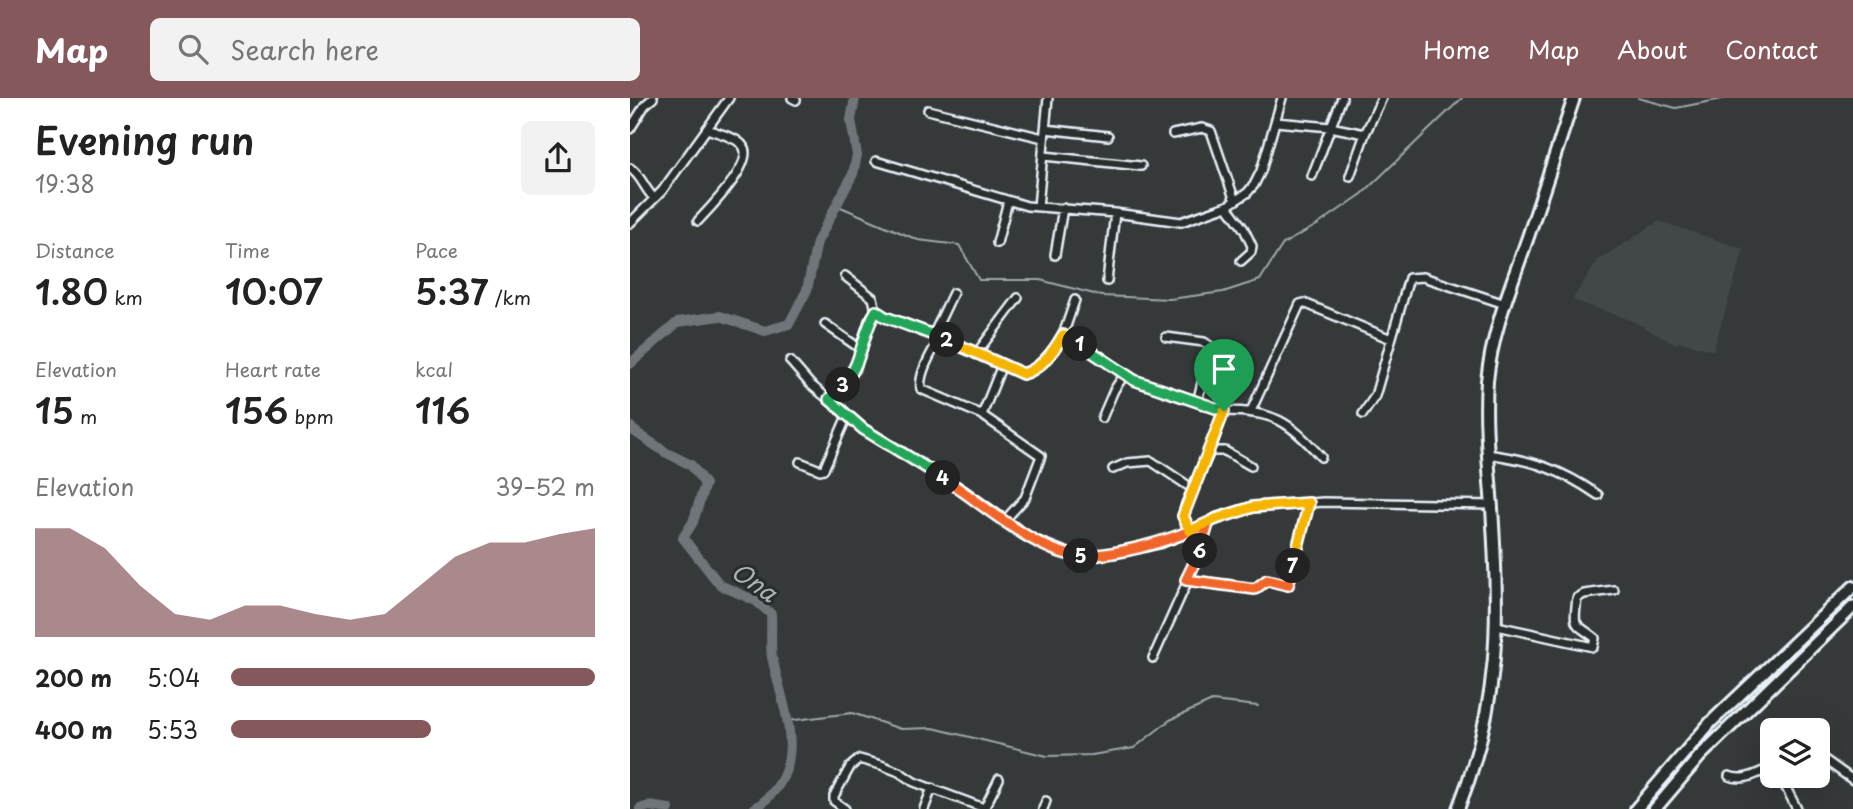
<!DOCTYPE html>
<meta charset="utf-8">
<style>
:root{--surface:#fff;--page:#f2f2f2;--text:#222;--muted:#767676;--accent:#85585c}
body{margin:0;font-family:"Playpen Sans",sans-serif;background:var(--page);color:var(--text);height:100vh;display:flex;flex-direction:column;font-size:26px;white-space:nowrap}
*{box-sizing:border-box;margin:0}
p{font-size:23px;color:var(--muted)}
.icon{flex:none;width:38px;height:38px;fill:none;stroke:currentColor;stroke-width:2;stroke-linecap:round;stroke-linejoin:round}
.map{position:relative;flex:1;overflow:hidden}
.panel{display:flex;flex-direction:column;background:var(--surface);width:630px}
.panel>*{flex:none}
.controls{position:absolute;left:1130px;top:620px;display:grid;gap:14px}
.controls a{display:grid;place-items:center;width:70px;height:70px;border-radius:10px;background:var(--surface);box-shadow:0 7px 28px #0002;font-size:35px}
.pin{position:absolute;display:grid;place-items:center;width:60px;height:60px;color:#fff;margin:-72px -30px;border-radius:50% 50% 50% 0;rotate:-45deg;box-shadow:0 0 7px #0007}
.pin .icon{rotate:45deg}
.km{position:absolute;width:35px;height:35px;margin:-18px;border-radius:50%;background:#222;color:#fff;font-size:19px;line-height:35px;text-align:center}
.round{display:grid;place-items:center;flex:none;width:74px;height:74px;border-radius:10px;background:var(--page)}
.summary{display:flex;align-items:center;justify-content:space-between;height:119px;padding:0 35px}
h1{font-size:38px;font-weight:600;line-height:52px}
.metrics{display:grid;grid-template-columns:repeat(3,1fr);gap:10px;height:119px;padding:7px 35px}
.metrics div{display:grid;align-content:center}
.metrics b{font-size:35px;font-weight:600}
.metrics small{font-size:19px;font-weight:400}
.metrics p{font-size:19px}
.chart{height:196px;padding:14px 35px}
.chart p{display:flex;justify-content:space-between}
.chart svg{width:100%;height:126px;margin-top:7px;fill:var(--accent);opacity:.7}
ul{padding:0 35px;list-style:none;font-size:23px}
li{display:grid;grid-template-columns:112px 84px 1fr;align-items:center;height:52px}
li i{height:18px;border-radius:9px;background:var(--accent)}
header{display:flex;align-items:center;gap:42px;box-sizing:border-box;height:98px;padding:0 35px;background:var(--accent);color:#fff}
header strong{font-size:33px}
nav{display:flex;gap:38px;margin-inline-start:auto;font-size:24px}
.search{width:490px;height:63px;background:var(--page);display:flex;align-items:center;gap:18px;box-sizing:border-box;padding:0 24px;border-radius:10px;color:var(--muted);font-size:26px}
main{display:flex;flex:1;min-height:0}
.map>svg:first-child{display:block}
</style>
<header>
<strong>Map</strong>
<div class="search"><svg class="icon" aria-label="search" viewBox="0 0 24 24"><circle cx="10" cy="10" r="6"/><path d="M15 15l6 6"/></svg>Search here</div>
<nav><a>Home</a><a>Map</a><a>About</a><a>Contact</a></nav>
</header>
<main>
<section class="panel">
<div class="summary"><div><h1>Evening run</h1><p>19:38</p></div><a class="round"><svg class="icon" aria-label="share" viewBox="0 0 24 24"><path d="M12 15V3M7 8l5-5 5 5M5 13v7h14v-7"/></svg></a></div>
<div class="metrics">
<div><p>Distance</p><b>1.80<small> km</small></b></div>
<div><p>Time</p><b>10:07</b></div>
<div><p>Pace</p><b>5:37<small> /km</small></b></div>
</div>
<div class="metrics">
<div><p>Elevation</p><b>15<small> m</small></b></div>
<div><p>Heart rate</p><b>156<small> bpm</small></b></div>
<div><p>kcal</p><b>116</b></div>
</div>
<div class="chart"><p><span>Elevation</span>39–52 m</p>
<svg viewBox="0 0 160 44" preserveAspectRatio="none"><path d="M0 44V6L10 6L20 13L30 26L40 36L50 38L60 33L70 33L80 36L90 38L100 36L110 26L120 16L130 11L140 11L150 8L160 6V44z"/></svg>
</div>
<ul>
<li><b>200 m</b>5:04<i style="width:100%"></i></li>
<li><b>400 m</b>5:53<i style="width:55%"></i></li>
</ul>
</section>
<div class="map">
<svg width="1223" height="711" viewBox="0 0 1223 711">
<rect width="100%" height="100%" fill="#35393a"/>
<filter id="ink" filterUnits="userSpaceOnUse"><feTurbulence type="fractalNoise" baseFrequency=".0143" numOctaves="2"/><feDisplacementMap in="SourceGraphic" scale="14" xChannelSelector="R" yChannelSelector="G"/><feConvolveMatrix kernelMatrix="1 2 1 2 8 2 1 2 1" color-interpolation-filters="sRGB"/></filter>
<g filter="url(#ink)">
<!-- built -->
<path fill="#424647" d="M1029,123L1114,151L1083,253L1052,244L1045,246L1000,222L942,202L968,162Z"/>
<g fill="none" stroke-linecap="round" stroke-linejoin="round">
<!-- stream -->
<path stroke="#a0a7ac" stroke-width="2" d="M1008,0L1046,10L1097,0
M206,107L288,142L329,147L349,182H410L472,198L540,201L593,194L630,182L653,146L687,127L732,96L832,0
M157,623L222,615L271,631L303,630L417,658L462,657L504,650L540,622L582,603L628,608"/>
<!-- river -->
<path stroke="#707579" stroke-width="10" d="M0,266L48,224L90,218L135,233L159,226L177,192L187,144L223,76L227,57L221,22L225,0
M0,328L4,333L35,354L61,367L75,386L63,424L53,440L90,487L126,503L141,516C142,530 140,546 142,559C154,615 183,671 124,711
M10,711L19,708L39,711"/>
<!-- minor casing -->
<g stroke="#e8f1f8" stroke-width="12">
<path id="minor" d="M162,0L166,2
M298,12L413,40
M646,24L700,29L735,36
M0,31L15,7L23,0
M415,31L478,38
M543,36L572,30L581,33L605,103
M414,58L511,68
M246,63L397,108L485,115L551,124L597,108L617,95L624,87L631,73L652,0
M0,70C12,78 14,91 24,100
M682,78L712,0
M720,78L735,36L752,0
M597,108L614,131L622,148L621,154L611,163
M408,109L418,0
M68,123C79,111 125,65 113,48C107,39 87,35 77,31
M0,125L32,93L99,0
M367,145L378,103
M425,157L433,110
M215,178L243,200L246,213L249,216L310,239L393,276C411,271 424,253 433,237L459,251L504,282L594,313L580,353L556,406L553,418L560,433
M477,183L485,115
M195,226L232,252
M303,237L323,195
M433,237L445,202
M310,239C303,253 288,275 291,291L352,317L411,358L395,400L375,422
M536,239L574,244L580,248V254L567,304
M346,256L388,200
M160,263L180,286L234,331L333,392L400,440L446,458H466L532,445L578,426L588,419L623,409L694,404L862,407
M199,301L225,271L239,223L246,213
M594,313C643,313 658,322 691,359
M621,313L670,206L674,205L761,241
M733,316L745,298L779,180L793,179L875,206
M352,317L372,267
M472,320L484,292L495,276
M580,353H595L621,368
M857,356C901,362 931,371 968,397
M170,364L190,372L194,371L217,318
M483,371L497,365L521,363L563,391
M556,482L625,491L637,482L658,487L679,405
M867,528L963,549L965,540C944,524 943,530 947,500L954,496L984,492
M523,560L567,462L578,426
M1168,631L1169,632
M1188,657L1223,682
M1145,677L1153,684L1167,711
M1099,678C1112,683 1122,678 1133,673L1143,676
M215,711L204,703V698L220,669L229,661L251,667L269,674L284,684L354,710
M294,711L302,690
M354,711L369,681
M413,711L416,703"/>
</g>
<!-- highway casing -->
<g stroke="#e8f1f8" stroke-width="16">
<path id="highway" d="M828,711C871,603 869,523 862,410C859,367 854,325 857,283C862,232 883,183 899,136C914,90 929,45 944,0
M1006,711L1081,624L1223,489
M1025,711L1070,658L1223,509"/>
</g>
<!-- minor -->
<use href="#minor" stroke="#2a2d2e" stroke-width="7"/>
<!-- highway -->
<use href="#highway" stroke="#2a2d2e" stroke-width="10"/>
</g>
</g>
<g fill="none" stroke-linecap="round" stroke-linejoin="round" filter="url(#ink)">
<!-- split-1 casing -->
<g stroke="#fff" stroke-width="14">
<path id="split-1" d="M450,246L504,282L594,313"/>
</g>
<!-- split-2 casing -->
<g stroke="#fff" stroke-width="14">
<path id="split-2" d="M317,242L393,276C411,271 424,253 433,237L450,246"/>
</g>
<!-- split-3 casing -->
<g stroke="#fff" stroke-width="14">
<path id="split-3" d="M213,287C233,265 231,237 246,213L255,219L317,242"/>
</g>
<!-- split-4 casing -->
<g stroke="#fff" stroke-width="14">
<path id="split-4" d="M213,287L199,301L233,331L313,380"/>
</g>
<!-- split-5 casing -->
<g stroke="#fff" stroke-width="14">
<path id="split-5" d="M313,380C349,402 410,458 451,458"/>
</g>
<!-- split-6 casing -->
<g stroke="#fff" stroke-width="14">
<path id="split-6" d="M451,458C495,457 538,443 578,426L570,453"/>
</g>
<!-- split-7 casing -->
<g stroke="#fff" stroke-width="14">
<path id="split-7" d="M570,453L556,482L625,491L637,482L658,487L663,468"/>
</g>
<!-- split-8 casing -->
<g stroke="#fff" stroke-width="14">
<path id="split-8" d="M586,421L623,409L679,405L663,468"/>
</g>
<!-- split-9 casing -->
<g stroke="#fff" stroke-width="14">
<path id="split-9" d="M586,421L560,433L553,418L594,313"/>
</g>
<!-- split-1 -->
<use href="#split-1" stroke="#22a559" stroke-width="9"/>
<!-- split-2 -->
<use href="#split-2" stroke="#f5b400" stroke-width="9"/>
<!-- split-3 -->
<use href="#split-3" stroke="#22a559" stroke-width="9"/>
<!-- split-4 -->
<use href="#split-4" stroke="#22a559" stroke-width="9"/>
<!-- split-5 -->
<use href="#split-5" stroke="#f0652b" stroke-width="9"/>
<!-- split-6 -->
<use href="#split-6" stroke="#f0652b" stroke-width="9"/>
<!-- split-7 -->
<use href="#split-7" stroke="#f0652b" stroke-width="9"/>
<!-- split-8 -->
<use href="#split-8" stroke="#f5b400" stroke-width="9"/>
<!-- split-9 -->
<use href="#split-9" stroke="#f5b400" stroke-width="9"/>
</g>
<g text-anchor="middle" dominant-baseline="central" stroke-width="6" stroke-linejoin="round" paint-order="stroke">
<!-- water labels -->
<g font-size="24" font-style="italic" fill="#acb3b8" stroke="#2a2d2e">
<text transform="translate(125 483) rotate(35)">Ona</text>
</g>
</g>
</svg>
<div class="controls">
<a><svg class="icon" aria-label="layers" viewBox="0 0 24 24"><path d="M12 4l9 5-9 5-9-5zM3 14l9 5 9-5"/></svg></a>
</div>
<div class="pin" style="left:594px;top:313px;background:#1e9e55"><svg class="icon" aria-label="arrive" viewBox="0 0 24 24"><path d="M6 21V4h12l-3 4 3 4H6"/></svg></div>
<b class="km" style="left:450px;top:246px">1</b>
<b class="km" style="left:317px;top:242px">2</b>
<b class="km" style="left:213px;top:287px">3</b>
<b class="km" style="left:313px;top:380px">4</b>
<b class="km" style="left:451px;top:458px">5</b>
<b class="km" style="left:570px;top:453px">6</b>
<b class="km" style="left:663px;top:468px">7</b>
</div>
</main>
